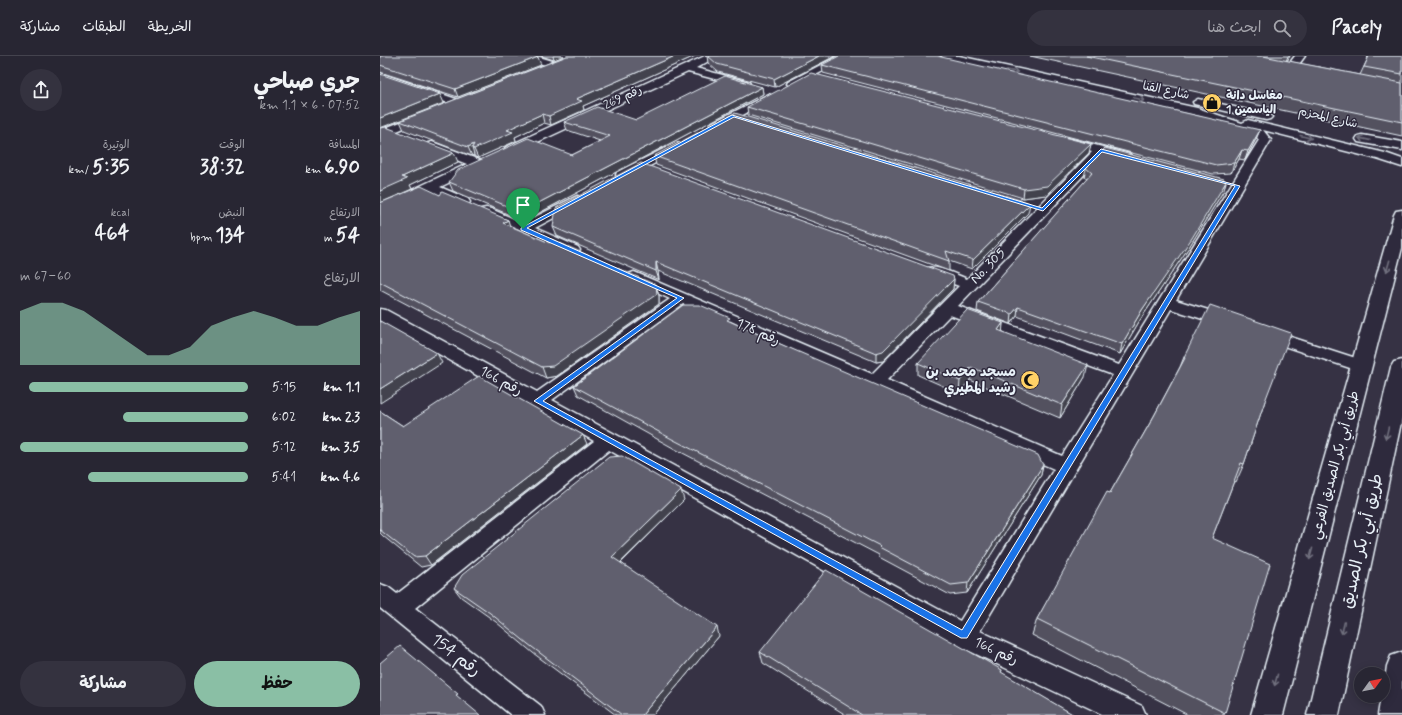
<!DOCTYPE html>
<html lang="ar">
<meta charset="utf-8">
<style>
:root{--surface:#282633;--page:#34323f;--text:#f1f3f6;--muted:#a5a5ac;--line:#44434e;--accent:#8abfa5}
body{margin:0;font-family:Mynerve,"Playpen Sans Arabic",sans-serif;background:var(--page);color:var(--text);direction:rtl;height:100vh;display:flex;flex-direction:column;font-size:15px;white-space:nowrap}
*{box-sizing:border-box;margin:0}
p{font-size:13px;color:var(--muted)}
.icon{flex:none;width:22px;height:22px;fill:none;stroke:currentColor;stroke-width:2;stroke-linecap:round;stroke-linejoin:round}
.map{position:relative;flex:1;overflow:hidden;direction:ltr}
.details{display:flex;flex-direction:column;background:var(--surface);width:380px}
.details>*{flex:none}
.needle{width:26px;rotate:57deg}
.buttons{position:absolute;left:974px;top:611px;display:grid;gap:8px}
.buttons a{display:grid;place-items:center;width:36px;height:36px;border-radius:50%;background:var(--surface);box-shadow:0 2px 10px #0003,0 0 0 1px var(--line);font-size:20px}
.pin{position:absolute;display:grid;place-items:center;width:34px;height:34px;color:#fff;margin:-41px -17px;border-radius:50% 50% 50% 0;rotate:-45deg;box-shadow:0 0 4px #0007}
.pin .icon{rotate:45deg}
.round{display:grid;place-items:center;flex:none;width:42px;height:42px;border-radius:21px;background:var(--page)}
.summary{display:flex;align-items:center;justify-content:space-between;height:68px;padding:0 20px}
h1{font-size:22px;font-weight:700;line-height:30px}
.figures{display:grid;grid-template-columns:repeat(3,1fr);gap:6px;height:68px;padding:4px 20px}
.figures div{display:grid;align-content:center}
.figures b{font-size:20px;font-weight:700}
.figures small{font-size:11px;font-weight:400}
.figures p{font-size:11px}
.chart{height:112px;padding:8px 20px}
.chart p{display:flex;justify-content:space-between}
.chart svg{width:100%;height:72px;margin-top:4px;fill:var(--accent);opacity:.7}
.primary-button{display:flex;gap:8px;margin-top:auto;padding:8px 20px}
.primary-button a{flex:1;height:46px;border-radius:24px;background:var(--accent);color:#111;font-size:16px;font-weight:700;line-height:46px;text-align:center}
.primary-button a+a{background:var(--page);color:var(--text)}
ul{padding:0 20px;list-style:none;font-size:13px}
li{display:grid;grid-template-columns:64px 48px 1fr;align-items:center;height:30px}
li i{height:10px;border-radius:5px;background:var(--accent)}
header{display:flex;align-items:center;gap:24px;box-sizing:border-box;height:56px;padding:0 20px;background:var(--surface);border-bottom:1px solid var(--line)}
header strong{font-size:19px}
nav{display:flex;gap:22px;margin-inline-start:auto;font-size:14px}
.search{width:280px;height:36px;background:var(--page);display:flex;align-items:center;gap:10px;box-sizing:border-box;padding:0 14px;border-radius:22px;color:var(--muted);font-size:15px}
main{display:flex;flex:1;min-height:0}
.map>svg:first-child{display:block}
</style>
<header>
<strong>Pacely</strong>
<div class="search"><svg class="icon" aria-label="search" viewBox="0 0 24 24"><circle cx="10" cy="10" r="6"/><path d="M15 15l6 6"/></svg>ابحث هنا</div>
<nav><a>الخريطة</a><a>الطبقات</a><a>مشاركة</a></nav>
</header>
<main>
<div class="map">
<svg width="1022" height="659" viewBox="0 0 1022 659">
<rect width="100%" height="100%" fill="#363244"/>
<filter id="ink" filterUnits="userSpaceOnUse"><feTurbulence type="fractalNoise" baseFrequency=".025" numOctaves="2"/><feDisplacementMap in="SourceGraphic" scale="8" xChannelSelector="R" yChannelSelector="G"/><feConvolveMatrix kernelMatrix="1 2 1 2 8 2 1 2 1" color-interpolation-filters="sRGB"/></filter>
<g filter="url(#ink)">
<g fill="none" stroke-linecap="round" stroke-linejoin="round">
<!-- minor casing -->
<g stroke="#e8f1f8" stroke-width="3">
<path id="minor" d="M141,0H156L179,7L180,9L175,12L143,2Z
M325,0H338L316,12L369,26L370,28L365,31L308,16L134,97H126L124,94L126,91Z
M458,0H470L416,30L412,31L407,28L408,26Z
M561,0H579L817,52L862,67L868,64L1005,97L1022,103V111L997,103L883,74L891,84L796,244L854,262L856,266L854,270L848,271L791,253L600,575L762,650L766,659H724L575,588L229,394L35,552L161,650L165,659H131L0,552V528L8,531L17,538L214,385L0,265V253L6,254L157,336L290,243L249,224L246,221L249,218L254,216L492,318L579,230L546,218L543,215L546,212C558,209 575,218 587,223L712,96L683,89L681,86L683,83L687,82L750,98L752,101L750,104L746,105L723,99L578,250L739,309L879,84L874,78L820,60L566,3ZM303,248L674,413L580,565L172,344ZM570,259L733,319L682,400L507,324Z
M915,0H925L914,15H906L905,13Z
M0,17L82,45L83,47L78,50L74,49L0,23Z
M389,38L394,41L393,43L340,71H332L330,69L332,67Z
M818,43L886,58L890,59L892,61L890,63L886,64L814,48L813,46Z
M44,57L48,58L50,60L48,62L0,82V74Z
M982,79L1022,86V94L978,86L976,83L978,80Z
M52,86L102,105L104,108L102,111L60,131L88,143L90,146L88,149H78L49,136L0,158V149L87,108L48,93L46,90L48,87Z
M296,87L300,88L302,91L300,94L247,122H237L236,119L237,116Z
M197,140L202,141L204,144L202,147L155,172L198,191L200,194L198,197L193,198L101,159L99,156L101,153L106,152L111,153L143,167Z
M886,273L988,306L991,310L988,314L982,316L880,282L878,278L880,274Z"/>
</g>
<!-- major casing -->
<g stroke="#e8f1f8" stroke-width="3">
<path id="major" d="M1022,154V192L903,659H871L1014,159L1016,155Z
M1022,304V362L959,659H927L1011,311L1014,306Z
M1022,596V659H998L1001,640H1003L1007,610L1011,600Z"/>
</g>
<!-- minor -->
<use href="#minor" fill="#2f2a3d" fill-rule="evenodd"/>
<!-- major -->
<use href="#major" fill="#2f2a3d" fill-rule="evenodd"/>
</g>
<!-- wall -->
<path fill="#53515f" stroke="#e8f1f8" d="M0,0L161,9L78,41L0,16Z
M161,0H184L174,4Z
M187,0H315L203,50L204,54L171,69L164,67L135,81L136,85L98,102L95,101L94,99L92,100L24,74L20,65Z
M327,0H455L395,31L338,16L328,7Z
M650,0H910L907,5L980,19L988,2L987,1L988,0H1022V80Z
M442,9L880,74L876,83L865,104L859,103L851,117L833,118L443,17Z
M382,31L383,38L144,165L73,135L69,126L192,99L220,85L187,74L184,66L256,64Z
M367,51L711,88L709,97L666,139L643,142L368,59Z
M0,72L78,106L30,129L32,133L20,138L60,139L128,164L129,169L170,187L276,229L279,240V248L177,320L166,322L0,234Z
M274,100L648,157L592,213L569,205V215L276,109Z
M706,112L844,134L809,191L760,264L740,298L637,260L631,268L597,255L598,246L707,123L704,121Z
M173,171L574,223L573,233L503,305L496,306L278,215L279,224L177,180Z
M350,265L663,409L661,419L587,537L570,539L499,501V499L295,393L198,339L194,330Z
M623,267L622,275L705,321L680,362L590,324L579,337L538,319V307Z
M804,301L885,345L864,408L856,426L854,425L832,482L845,657L844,659H808L652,579L657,563L730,437L774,360L800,311Z
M0,355L23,370L207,388L51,509L41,511L3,480L0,477Z
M304,444L241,507L339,580L273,659H236L153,597L116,566L81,541L74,532Z
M380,596L622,614L621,617L694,659H466L383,607Z"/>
<!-- shaded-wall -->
<path fill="#43424d" stroke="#e8f1f8" d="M173,0H184L174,4Z
M295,0H315L203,50L204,54L171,69L169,60L196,43Z
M439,0H455L395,31L394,23Z
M908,0H910L905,8Z
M158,1L161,9L78,41L75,33Z
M382,31L383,38L144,165L141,156Z
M60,38L64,47L0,72V62Z
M162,58L164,67L135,81L136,85L98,102L94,93L92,92L94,99L92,100L88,91Z
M880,74L876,83L865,104L868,95Z
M711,88L709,97L666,139L643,142L644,133Z
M862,94L859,103L851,117L854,107Z
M74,97L78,106L30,129L32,133L0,147V135L22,121Z
M846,126L844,134L809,191L760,264L740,298L742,288L762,254Z
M650,148L648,157L592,213L593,204Z
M128,164L131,174L123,167Z
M276,206L278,215L279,224L276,215Z
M574,223L573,233L503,305L496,306V297Z
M276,229L279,240V248L177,320L166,322L162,311Z
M638,251L637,260L631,268L632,258Z
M623,267L622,280L618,274Z
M57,297L62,307L0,347V333Z
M708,309L705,321L680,362L682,349Z
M591,311L590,324L579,337L580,325Z
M203,379L207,388L51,509L45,500Z
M663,409L661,419L587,537L588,527Z
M301,434L304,444L236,511L232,501Z
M337,571L339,580L273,659H262Z"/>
<!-- building -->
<path fill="#605e6e" stroke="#e8f1f8" d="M0,0H155L158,1L75,33L0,9Z
M187,0H295L196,43L202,45L169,60L162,58L127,74L133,76L94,93L92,92L94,88L88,91L20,65Z
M328,0H439L394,23L337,8Z
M459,0H557L880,74L868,95L862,94L854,107L836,109L442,9Z
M706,0H883L1022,27V66Z
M989,0H1022V18L984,11Z
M431,17L711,88L667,130L644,133L367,51Z
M0,18L60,38L0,62Z
M345,20L382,31L141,156L69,126L78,114L148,82L192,99L230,80L184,66L217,51L256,64Z
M355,57L647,146L650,148L593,204L566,195L569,205L274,100Z
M6,71L74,97L22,121L27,123L0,135V72Z
M725,92L844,123L846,126L812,182L762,254L742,288L638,251L632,258L598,246L712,117L706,112Z
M261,107L573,220L574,223L503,295L496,297L276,206V215L173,171L176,152Z
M41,130L60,139L62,136L128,164L123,167L170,187L171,183L276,229L277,238L173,310L162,311L0,226V147Z
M303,249H320L350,262L347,264L398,287L658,399L663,409L588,527L571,529L499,491L500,490L292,383L194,330Z
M830,249L911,277L885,345L864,408L861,407L832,482L890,508L845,657L657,563L727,436L730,437L774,360L805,302L804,301Z
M587,254L623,267L618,274L708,309L682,349L591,311L580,325L538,307Z
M0,265L57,297L0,333Z
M99,320L203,379L45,500L34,501L0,474V355L23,370Z
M242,400L301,434L232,501L337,571L262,659H242L148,588L110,557L74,532L82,519L229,401Z
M446,514L622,614L621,616L694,659H482L380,596Z
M20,590L78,638L76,639L100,659H0V607Z"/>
<!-- one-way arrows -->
<defs><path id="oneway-shaft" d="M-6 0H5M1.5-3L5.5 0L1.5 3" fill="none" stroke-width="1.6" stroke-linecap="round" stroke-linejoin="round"/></defs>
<g stroke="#70707e">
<use href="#oneway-shaft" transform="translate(632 15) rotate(12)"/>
<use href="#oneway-shaft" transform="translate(759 43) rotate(12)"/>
<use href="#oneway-shaft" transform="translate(926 81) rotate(14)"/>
<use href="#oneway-shaft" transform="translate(984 83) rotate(-167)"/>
<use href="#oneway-shaft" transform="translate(1008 210) rotate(106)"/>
<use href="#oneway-shaft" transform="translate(1007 377) rotate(103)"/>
<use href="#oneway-shaft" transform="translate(931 498) rotate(105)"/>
<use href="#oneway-shaft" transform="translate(963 572) rotate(103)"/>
<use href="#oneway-shaft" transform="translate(896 624) rotate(105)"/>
</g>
</g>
<!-- route -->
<path fill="#1a73e8" stroke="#fff" fill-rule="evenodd" d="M352,59L662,152L721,93L860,130L587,582H581L154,345L297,242L141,174V172ZM354,61L663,155L722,96L855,130L582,574L163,345L304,242L147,172Z"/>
<!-- icons -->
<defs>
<g id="shop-disc" transform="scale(1)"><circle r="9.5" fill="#ffd166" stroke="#2f2a3d"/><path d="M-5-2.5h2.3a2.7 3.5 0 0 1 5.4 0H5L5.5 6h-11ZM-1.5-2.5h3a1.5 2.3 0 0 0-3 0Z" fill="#111"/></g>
<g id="mosque-disc" transform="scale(1)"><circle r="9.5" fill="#ffd166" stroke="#2f2a3d"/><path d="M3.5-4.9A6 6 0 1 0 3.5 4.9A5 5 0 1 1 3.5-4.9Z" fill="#111"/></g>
</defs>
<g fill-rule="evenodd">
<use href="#shop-disc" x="832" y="47"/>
<use href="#mosque-disc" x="650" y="324"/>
</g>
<g text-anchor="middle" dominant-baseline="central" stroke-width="3" stroke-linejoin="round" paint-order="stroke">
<!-- far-street labels -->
<g font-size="12" fill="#e8f1f8" stroke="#2f2a3d">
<text transform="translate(786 35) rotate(12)">شارع القنا</text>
<text transform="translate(243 42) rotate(-25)">رقم 269</text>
<text transform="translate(948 62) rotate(13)">شارع المحزم</text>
</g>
<!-- far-poi labels -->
<g font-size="12" font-weight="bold" fill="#e8f1f8" stroke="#2f2a3d" text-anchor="start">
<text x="846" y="40">مغاسل دانة<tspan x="846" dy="14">الياسمين 1</tspan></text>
</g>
<!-- street labels -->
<g font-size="14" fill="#e8f1f8" stroke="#2f2a3d">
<text transform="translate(608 210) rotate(-46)">No. 305</text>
<text transform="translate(378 276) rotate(24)">رقم 178</text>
<text transform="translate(121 325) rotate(29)">رقم 166</text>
<text transform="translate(955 409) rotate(-75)">طريق أبي بكر الصديق الفرعي</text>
<text transform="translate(616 595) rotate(25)">رقم 166</text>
</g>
<!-- poi labels -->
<g font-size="14" font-weight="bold" fill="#e8f1f8" stroke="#2f2a3d" text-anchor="end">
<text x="636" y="316">مسجد محمد بن<tspan x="636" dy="16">رشيد المطيري</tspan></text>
</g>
<!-- near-street labels -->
<g font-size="17" fill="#e8f1f8" stroke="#2f2a3d">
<text transform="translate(982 485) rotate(-77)">طريق أبي بكر الصديق</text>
<text transform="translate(76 599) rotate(38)">رقم 154</text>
</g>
</g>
</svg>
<div class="buttons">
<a><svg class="needle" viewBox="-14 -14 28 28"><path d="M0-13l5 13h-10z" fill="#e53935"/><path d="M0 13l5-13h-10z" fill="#a5a5ac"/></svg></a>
</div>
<div class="pin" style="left:143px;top:173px;background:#1e9e55"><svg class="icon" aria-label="arrive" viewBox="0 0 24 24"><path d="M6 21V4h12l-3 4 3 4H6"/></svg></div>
</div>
<section class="details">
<div class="summary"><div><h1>جري صباحي</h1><p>07:52 · 6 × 1.1 km</p></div><a class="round"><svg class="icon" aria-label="share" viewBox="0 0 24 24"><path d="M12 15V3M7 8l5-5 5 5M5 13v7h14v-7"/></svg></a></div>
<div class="figures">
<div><p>المسافة</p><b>6.90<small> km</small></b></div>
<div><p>الوقت</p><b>38:32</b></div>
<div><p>الوتيرة</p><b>5:35<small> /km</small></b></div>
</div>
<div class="figures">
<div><p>الارتفاع</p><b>54<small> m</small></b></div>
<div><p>النبض</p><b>134<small> bpm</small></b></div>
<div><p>kcal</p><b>464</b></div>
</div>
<div class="chart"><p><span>الارتفاع</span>60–67 m</p>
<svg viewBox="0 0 160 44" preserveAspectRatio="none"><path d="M0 44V11L10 6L20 6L30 11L40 20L50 29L60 38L70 38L80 33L90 20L100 15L110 11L120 15L130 20L140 20L150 15L160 11V44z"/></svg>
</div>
<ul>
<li><b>1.1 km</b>5:15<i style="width:96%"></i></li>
<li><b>2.3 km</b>6:02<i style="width:55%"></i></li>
<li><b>3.5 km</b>5:12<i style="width:100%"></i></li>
<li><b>4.6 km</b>5:41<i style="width:70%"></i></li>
</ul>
<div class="primary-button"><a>حفظ</a><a>مشاركة</a></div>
</section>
</main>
